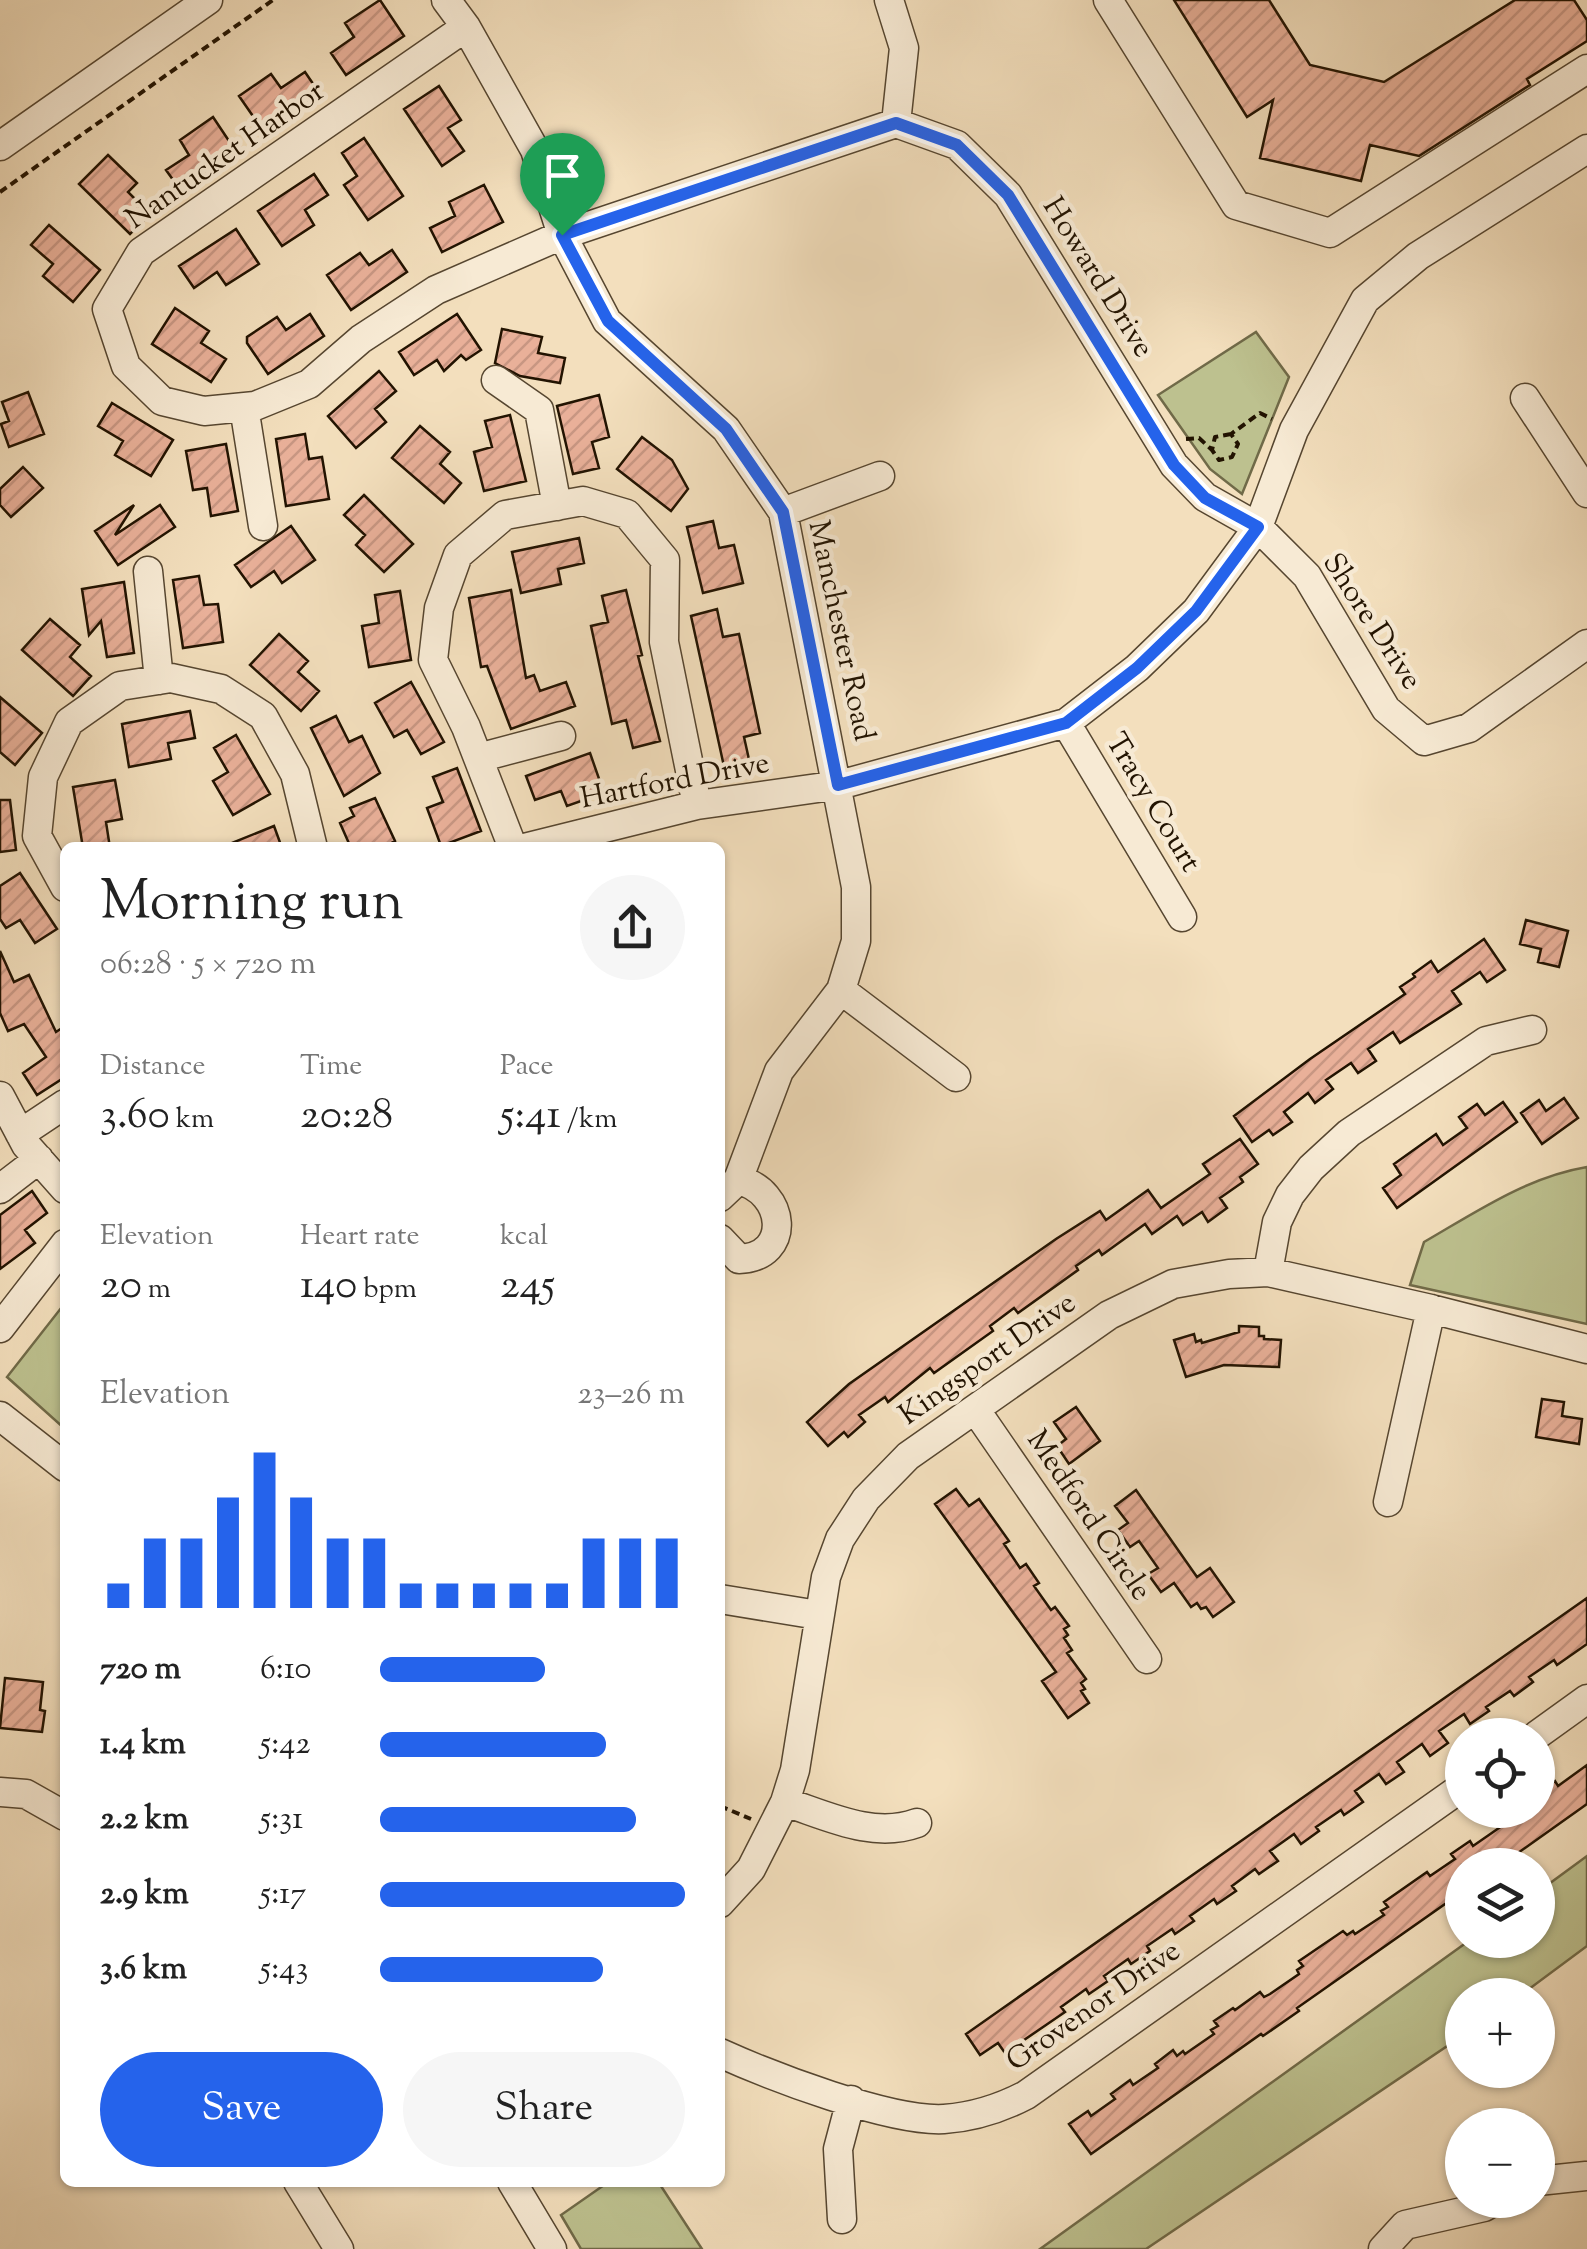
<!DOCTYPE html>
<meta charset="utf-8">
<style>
:root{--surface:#fff;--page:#f6f6f6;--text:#222;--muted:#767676;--accent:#2563eb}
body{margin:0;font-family:"Sorts Mill Goudy",serif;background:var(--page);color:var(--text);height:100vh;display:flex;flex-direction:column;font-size:38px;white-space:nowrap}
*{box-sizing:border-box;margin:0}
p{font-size:32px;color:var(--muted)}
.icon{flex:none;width:55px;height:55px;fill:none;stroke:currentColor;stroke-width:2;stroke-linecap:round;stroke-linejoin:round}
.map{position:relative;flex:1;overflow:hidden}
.side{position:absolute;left:60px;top:842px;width:665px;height:1345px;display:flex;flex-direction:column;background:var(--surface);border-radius:15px;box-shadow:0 2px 8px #0004}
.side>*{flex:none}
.buttons{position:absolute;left:1445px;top:1718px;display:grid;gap:20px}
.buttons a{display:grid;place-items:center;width:110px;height:110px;border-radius:50%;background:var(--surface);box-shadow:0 2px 8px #0004;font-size:50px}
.pin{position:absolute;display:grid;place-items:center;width:85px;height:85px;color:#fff;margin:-102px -42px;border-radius:50% 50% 50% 0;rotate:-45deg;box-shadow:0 0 10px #0007}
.pin .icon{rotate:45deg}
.round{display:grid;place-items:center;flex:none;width:105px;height:105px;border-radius:52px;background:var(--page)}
.overview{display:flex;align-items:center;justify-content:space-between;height:170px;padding:0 40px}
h1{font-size:55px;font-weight:600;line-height:75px}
.metrics{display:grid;grid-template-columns:repeat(3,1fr);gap:15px;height:170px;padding:10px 40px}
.metrics div{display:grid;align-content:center}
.metrics b{font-size:42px;font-weight:600}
.metrics small{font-size:28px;font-weight:400}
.metrics p{font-size:28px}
.chart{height:280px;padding:20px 40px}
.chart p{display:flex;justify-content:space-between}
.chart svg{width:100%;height:180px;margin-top:10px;stroke:var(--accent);stroke-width:6}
.primary-button{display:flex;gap:20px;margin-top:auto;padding:20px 40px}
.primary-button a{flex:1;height:115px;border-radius:60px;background:var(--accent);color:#fff;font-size:40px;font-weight:600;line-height:115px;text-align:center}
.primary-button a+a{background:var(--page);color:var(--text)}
ul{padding:0 40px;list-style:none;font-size:32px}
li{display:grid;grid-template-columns:160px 120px 1fr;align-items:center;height:75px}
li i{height:25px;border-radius:12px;background:var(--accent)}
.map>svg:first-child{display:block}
</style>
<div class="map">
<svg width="1587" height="2249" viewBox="0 0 1587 2249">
<defs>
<pattern id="building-hatch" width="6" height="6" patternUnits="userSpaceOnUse" patternTransform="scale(2.5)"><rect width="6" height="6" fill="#e9b099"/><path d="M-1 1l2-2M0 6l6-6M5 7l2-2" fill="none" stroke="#c89682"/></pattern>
</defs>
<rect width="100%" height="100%" fill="#f3dfbd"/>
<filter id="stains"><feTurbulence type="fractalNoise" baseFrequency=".002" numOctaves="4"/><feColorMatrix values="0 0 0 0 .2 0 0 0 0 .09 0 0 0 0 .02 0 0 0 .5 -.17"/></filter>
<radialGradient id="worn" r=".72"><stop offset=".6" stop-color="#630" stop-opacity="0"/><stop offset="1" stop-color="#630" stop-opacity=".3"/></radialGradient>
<!-- park -->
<path fill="#bdc18f" stroke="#706a48" stroke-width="2.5" d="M1256,332L1289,377L1242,494L1210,469L1158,395Z
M1587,1167V1324L1410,1285L1424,1242C1476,1212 1527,1177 1587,1167Z
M65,1303V1429L7,1377Z
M1587,1856V1946L1521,1995H1462V2036L1146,2249H1040L1470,1940H1538V1892Z
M607,2183H659L702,2249H581L561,2215Z"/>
<!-- building -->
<path fill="url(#building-hatch)" stroke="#221301" stroke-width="2.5" d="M380,0L404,36L346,75L331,53L354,37L345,23Z
M1174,0H1269L1310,65L1384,82L1515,0H1574L1587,20V41L1527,79L1530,85L1419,156L1370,145L1361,181L1260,158L1273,100L1247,117Z
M305,72L320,94L264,132L239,96L271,74L281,88Z
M439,86L461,120L448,128L464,151L442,166L404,109Z
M213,117L237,153L181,191L166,170L189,155L180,140Z
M364,138L403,196L368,220L344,185L357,176L342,153Z
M108,155L137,183L128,192L150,214L130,234L79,184Z
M314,174L328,195L305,210L314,225L282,246L258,211Z
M484,185L503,222L442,252L430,228L455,216L449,202Z
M49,225L100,270L73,302L43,276L53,264L31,245Z
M236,229L259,264L226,285L217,272L194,288L179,266Z
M392,250L407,272L351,310L327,275L360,253L369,265Z
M175,308L209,331L201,343L226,359L211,382L152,344Z
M310,314L324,336L268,374L247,343V337L277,317L286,330Z
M457,314L481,350L466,360L461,355L444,371L437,360L414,375L399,352Z
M502,329L542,337L538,353L565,358L560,383L520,376L495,363Z
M379,371L396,391L375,409L386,422L356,448L328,416Z
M28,392L44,434L9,447L1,424L9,421L2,402Z
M599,395L609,437L592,442L599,468L573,474L557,406Z
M112,403L173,440L151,476L115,455L123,441L98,426Z
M510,415L526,481L484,491L474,452L492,447L485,421Z
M420,426L450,452L440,464L461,483L444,503L392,458Z
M305,434L309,459L322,457L329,499L286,506L276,439Z
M642,437L672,460L688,489L671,511L617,469Z
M226,444L238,511L211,516L207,488L193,490L186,451Z
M23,467L43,488L11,517L0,505V489Z
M364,495L413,544L384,572L356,545L365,535L344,515Z
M134,505L115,535L160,505L175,527L118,565L95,531Z
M713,521L719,548L734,545L743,583L703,593L687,527Z
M291,526L315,560L282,583L274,571L251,587L235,565Z
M579,538L584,563L558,569L561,584L521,593L512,552Z
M199,576L204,605L218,604L223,642L183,648L173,580Z
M124,582L134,653L107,657L101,621L89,635L82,589Z
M511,590L526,678L534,675L540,691L566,682L575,706L511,729L487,666L481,667L469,598Z
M626,590L642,655L638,656L660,741L633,748L626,720L612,724L591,626L608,622L602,596Z
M400,591L411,660L369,667L362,626L379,623L375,595Z
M717,609L723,637L739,634L760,733L744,737L750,764L725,771L691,616Z
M50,619L80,645L70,657L91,676L73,696L22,650Z
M279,634L308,661L298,672L319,691L301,711L250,665Z
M411,682L444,742L421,754L407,730L394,737L375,703Z
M0,697L42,733L15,765L0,752Z
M190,711L195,738L168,743L171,759L129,767L122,724Z
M336,716L349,742L362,736L380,773L344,796L311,728Z
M236,735L270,794L233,815L213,781L228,772L214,748Z
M590,753L604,793L567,806L561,791L535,800L526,776Z
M457,768L481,831L441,846L427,808L443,802L433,777Z
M115,780L122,819L106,822L110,848H83L73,787Z
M375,798L395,841L381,848H351L340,823L354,816L350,808Z
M0,800H10L16,850L0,852Z
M274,826L282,848H223L222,847Z
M20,873L57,929L35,943L20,920L6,928L0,919V886Z
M1526,920L1568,931L1559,967L1538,962L1541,949L1520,944Z
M1484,939L1505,970L1487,982L1480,972L1452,991L1461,1004L1400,1043L1393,1032L1368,1049L1376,1061L1358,1073L1351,1063L1326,1080L1333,1089L1315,1103L1308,1093L1284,1112L1292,1122L1273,1135L1269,1130L1252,1142L1234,1116L1310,1059L1405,994L1400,987L1415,977L1413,974L1431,961L1438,972Z
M0,951L14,982L29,975L56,1032L65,1026V1077L37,1095L23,1073L46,1057L24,1024L8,1031L0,1013Z
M1564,1098L1578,1118L1542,1144L1521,1113L1539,1100L1546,1111Z
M1503,1102L1517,1122L1397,1208L1383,1188L1401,1175L1394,1164L1436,1134L1443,1145L1467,1128L1459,1117L1477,1104L1485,1115Z
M1240,1139L1258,1164L1240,1177L1243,1182L1220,1198L1227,1208L1208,1222L1202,1212L1183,1225L1177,1216L1152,1234L1145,1224L1102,1255L1099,1250L1076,1266L1078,1270L1018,1313L1014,1308L990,1326L993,1331L934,1373L930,1368L888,1402L885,1397L859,1415L865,1422L848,1437L844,1432L828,1446L807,1422L849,1384L1056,1239L1100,1211L1106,1220L1148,1190L1161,1208L1210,1174L1203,1164Z
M32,1191L47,1213L25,1230L35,1243L0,1269V1215Z
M1239,1326L1259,1327V1336H1264V1339L1281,1340L1279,1367L1224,1365L1186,1377L1174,1340L1194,1334L1196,1342L1201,1340L1202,1343L1239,1332Z
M1542,1399L1564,1402L1562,1416L1582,1419L1579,1444L1536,1437Z
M1076,1407L1100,1441L1069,1464L1057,1446L1066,1439L1054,1422Z
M956,1489L969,1506L979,1499L1009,1541L1004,1544L1020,1568L1026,1564L1039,1583L1034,1586L1051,1610L1055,1607L1069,1626L1064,1629L1068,1635L1064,1638L1072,1650L1067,1653L1086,1679L1081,1683L1085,1689L1081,1691L1089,1703L1068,1718L1042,1681L1056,1672L935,1504Z
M1136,1490L1197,1577L1210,1568L1234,1602L1213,1617L1206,1607L1201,1609L1197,1603L1191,1607L1174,1583L1161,1592L1148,1574L1158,1568L1139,1541L1130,1547L1118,1530L1128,1523L1115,1506Z
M1587,1598V1644L1557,1665L1554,1660L1529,1677L1533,1682L1514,1696L1510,1691L1486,1707L1489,1711L1470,1724L1464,1714L1439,1731L1448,1743L1430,1756L1422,1744L1397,1762L1404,1772L1386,1784L1379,1774L1355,1791L1363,1802L1344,1815L1341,1810L1316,1827L1319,1831L1301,1844L1294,1834L1270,1851L1278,1861L1259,1874L1255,1869L1232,1886L1236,1891L1217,1904L1214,1899L1190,1916L1194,1921L1175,1934L1172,1929L1147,1946L1150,1951L1131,1964L1128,1959L1104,1976L1108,1981L1089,1994L1086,1989L1061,2007L1065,2012L1046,2025L1005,2053L998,2043L980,2055L966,2034Z
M5,1678L43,1682L40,1710L45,1711L42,1732L0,1728Z
M1587,1765V1804L1501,1865H1462V1892L1297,2008L1299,2011L1263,2036L1261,2034L1091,2154L1069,2124L1088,2111L1091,2116L1115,2099L1111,2094L1130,2080L1133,2085L1158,2068L1155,2064L1173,2050L1177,2056L1183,2051L1185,2054L1214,2034L1211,2030L1218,2026L1214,2021L1233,2008L1235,2010L1260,1992L1264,1997L1270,1994L1299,1974L1297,1970L1303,1966L1299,1961L1343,1931L1347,1935L1353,1931L1355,1934L1384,1915L1381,1911L1388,1907L1384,1902L1427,1872L1430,1876L1455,1859L1451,1854L1470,1841L1473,1846L1509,1821L1517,1816L1513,1810H1538V1794L1555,1781L1558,1786Z"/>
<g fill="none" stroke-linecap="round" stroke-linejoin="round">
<!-- minor casing -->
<g stroke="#564630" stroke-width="31">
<path id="minor" d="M446,0L466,27L535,150L562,235L607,321L726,429L783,512L856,887V941L841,990L779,1071L738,1180L720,1197
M889,0L904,48L896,123
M1108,0L1236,205L1330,233L1587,69
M466,27L141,252L107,309L126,366L162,401L204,411L255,406L309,384L361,339L436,290L562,235L896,123L957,145L1008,195L1174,465L1205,497L1258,527L1307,576L1386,709L1424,741L1469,728L1587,644
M0,146L208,0
M496,380L539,410L557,506
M1525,398L1587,493
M244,407L263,526
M783,512L880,476
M148,571L159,680
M1066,723L1182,917
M478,758L561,736
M513,848L466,727L433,660L439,608L458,555L505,515L583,501L627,514L665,560L664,642L697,805
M524,848L697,805L839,785L1066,723L1137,668L1196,611L1258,527L1294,430L1365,300L1418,256L1587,149
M65,887L37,836L43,777L69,722L120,686L171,678L221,689L263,716L295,774L313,848
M841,990L956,1077
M0,1096L26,1145L65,1189
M20,1134L65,1104
M0,1189L39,1159
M720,1239L739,1259C793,1257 786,1191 738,1180
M1268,1272L1277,1222L1290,1195L1311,1168L1349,1133L1486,1041L1532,1030
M0,1328L65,1244
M975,1409L1147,1659
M0,1416L65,1467
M1388,1502L1431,1309
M720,1599L818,1615
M1537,1735L1587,1699
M0,1792L26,1794L65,1816
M785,1802C828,1816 873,1839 917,1823
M720,1903L751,1869L785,1802L795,1770L826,1577L840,1539L866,1499L908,1456L1109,1315L1173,1284L1229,1274L1268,1272L1431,1309L1587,1349
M720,2053C771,2076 890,2122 944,2119C973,2117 1001,2108 1026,2095L1462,1787
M1538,2181L1586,2176
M298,2182L339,2249
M512,2182L552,2249
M842,2219L838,2149L851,2100
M1383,2249L1405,2225L1484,2207L1496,2200"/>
</g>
<!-- path -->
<path stroke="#221301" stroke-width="4" stroke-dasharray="8 5" stroke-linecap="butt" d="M0,192L273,0
M1231,434L1215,437L1212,450L1219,460L1232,457L1238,444L1231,434L1260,413L1272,419
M1186,439L1199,438L1212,450
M720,1806L751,1819"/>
<!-- minor -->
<use href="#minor" stroke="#f7ead4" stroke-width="28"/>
</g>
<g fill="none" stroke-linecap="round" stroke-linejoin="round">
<!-- route casing -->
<g stroke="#fff" stroke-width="20">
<path id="route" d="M896,123L957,145L1008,195L1174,465L1205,498L1258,527L1196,611L1137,668L1066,723L838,785L783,512L726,429L608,321L562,235Z"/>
</g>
<!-- route -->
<use href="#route" stroke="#2563eb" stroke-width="12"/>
</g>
<g text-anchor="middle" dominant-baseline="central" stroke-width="9" stroke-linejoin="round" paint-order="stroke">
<!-- street labels -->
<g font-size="30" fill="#221301" stroke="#f7ead4">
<text transform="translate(226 156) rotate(-35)">Nantucket Harbor</text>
<text transform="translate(1097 278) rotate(58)">Howard Drive</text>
<text transform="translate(1371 622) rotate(57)">Shore Drive</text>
<text transform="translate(840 631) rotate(78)">Manchester Road</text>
<text transform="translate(675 782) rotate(-11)">Hartford Drive</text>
<text transform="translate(1152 803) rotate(59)">Tracy Court</text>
<text transform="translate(988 1360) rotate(-35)">Kingsport Drive</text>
<text transform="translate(1088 1516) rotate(56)">Medford Circle</text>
<text transform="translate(1094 2007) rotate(-35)">Grovenor Drive</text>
</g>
</g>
<rect width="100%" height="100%" filter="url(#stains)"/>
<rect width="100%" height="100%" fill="url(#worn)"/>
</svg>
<div class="buttons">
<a><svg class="icon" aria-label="locate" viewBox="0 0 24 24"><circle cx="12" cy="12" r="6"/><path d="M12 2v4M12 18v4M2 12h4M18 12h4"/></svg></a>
<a><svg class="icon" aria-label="layers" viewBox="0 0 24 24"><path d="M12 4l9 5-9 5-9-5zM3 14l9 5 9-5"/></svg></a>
<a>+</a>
<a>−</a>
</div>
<div class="pin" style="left:562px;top:235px;background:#1e9e55"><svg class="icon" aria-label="arrive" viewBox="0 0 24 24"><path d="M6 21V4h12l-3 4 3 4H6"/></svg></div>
<section class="side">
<div class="overview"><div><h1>Morning run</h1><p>06:28 · 5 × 720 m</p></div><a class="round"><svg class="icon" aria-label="share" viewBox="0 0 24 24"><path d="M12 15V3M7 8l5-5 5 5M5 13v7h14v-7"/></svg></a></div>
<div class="metrics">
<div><p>Distance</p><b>3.60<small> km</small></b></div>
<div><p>Time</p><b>20:28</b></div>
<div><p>Pace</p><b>5:41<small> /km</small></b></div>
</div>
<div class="metrics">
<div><p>Elevation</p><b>20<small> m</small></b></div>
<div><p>Heart rate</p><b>140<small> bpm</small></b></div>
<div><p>kcal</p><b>245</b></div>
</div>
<div class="chart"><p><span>Elevation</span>23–26 m</p>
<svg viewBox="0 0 160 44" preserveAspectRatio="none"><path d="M5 44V38M15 44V27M25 44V27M35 44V17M45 44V6M55 44V17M65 44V27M75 44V27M85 44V38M95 44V38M105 44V38M115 44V38M125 44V38M135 44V27M145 44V27M155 44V27"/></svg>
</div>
<ul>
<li><b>720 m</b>6:10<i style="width:54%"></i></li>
<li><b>1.4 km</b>5:42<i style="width:74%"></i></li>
<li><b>2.2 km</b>5:31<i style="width:84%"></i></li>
<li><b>2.9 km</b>5:17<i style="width:100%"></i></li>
<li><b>3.6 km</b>5:43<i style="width:73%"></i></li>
</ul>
<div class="primary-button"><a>Save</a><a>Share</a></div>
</section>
</div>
